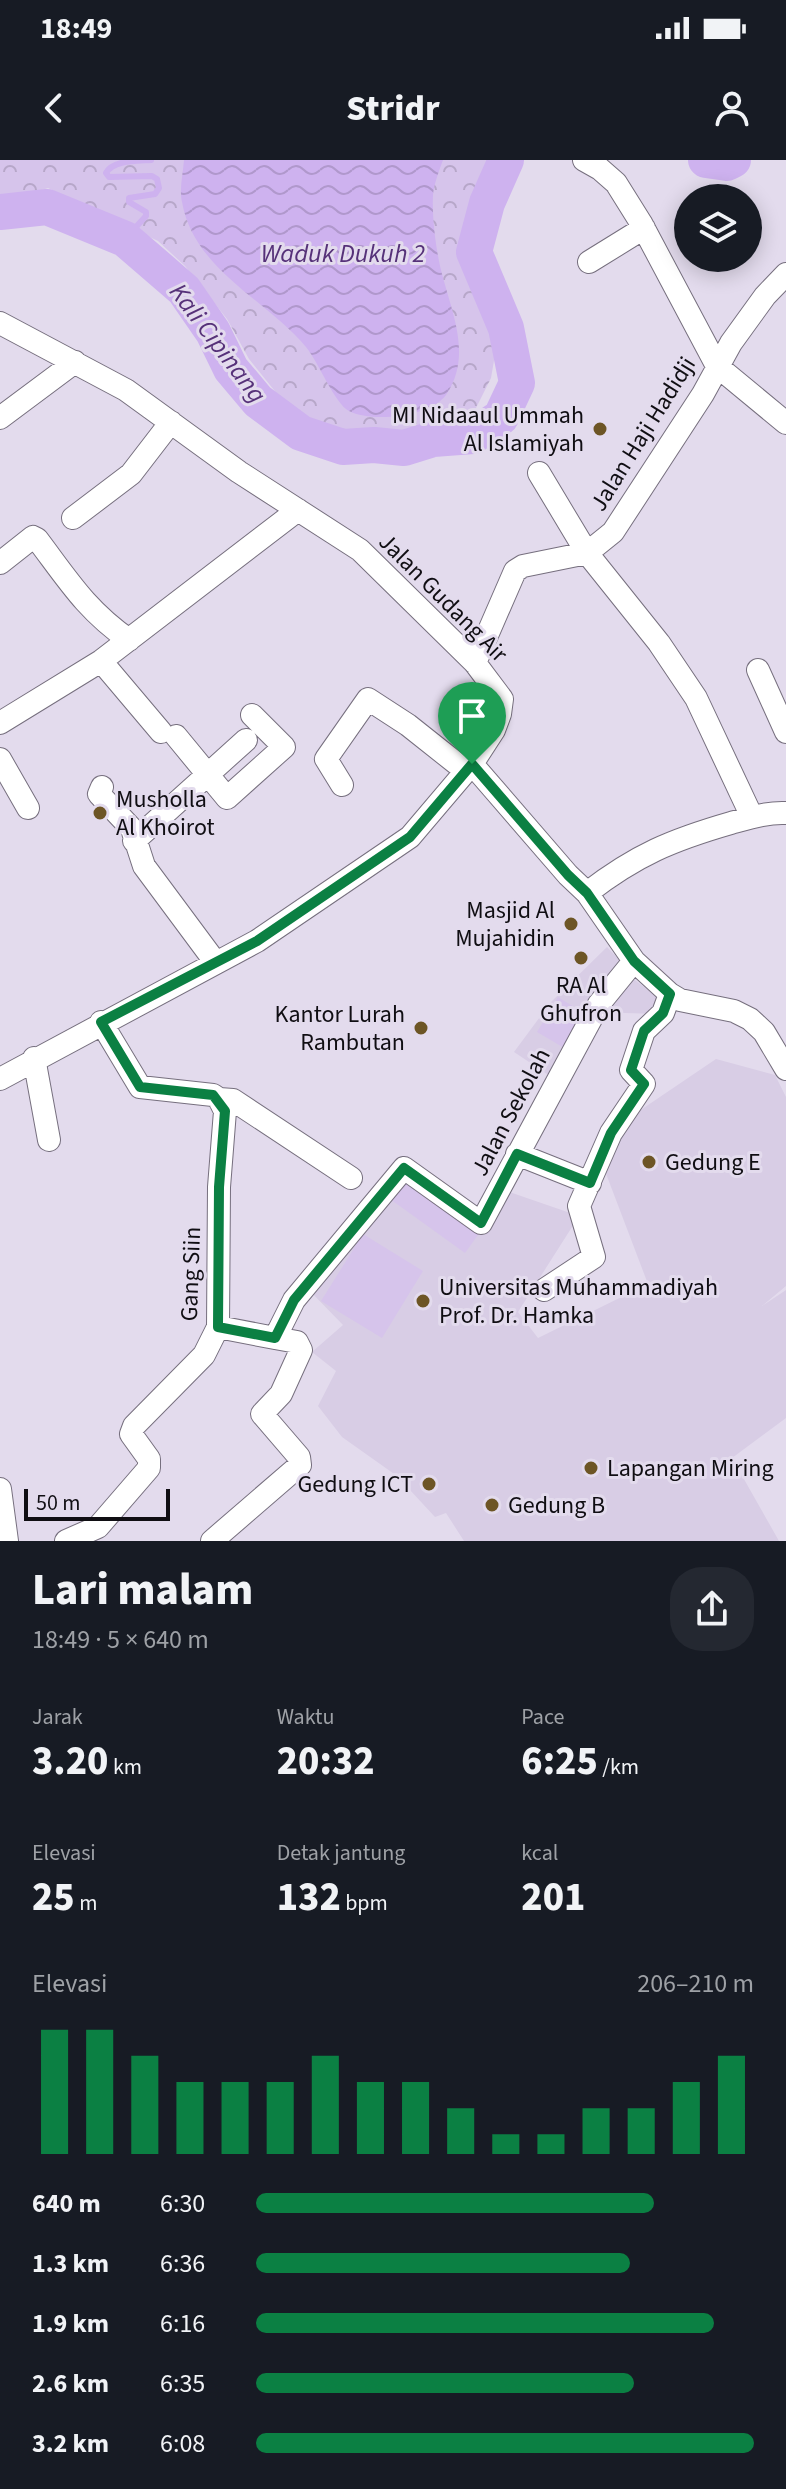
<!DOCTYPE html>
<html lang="id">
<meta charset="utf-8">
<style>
:root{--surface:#171b24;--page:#242831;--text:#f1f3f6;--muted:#9ea1a6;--accent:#0b8043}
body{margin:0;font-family:"Source Sans 3",sans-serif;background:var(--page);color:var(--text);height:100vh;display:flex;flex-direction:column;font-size:30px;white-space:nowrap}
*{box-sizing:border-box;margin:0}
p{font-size:26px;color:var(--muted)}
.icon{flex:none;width:44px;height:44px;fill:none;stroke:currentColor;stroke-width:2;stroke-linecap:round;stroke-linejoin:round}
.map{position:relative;height:1381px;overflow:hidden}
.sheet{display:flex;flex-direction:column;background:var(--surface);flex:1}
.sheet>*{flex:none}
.fabs{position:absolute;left:674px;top:24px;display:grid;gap:16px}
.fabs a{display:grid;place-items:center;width:88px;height:88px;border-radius:50%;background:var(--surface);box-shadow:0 4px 20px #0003;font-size:40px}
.scale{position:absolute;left:24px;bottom:20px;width:146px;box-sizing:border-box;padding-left:8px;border:4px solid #100e13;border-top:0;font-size:22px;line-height:28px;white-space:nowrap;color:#100e13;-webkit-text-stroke:6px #e3dbed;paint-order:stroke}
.pin{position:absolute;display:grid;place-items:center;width:68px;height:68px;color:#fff;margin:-82px -34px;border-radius:50% 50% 50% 0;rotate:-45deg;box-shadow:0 0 8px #0007}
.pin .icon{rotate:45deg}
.round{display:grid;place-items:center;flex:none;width:84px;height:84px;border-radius:32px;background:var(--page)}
.summary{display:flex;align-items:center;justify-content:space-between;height:136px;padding:0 32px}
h1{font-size:44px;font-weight:800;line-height:60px}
.metrics{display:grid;grid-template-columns:repeat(3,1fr);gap:12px;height:136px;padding:8px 32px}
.metrics div{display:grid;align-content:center}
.metrics b{font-size:40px;font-weight:800}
.metrics small{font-size:22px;font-weight:400}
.metrics p{font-size:22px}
.chart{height:224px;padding:16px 32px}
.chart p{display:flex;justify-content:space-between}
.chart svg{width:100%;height:144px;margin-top:8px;stroke:var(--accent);stroke-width:6}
ul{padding:0 32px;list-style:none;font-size:26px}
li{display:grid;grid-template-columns:128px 96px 1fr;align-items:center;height:60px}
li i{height:20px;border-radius:10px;background:var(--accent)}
.status{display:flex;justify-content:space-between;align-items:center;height:56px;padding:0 40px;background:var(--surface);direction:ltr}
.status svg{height:22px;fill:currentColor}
header{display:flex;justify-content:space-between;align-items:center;height:104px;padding:0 32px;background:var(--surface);font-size:36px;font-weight:800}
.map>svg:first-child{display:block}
</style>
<div class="status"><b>18:49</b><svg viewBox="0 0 49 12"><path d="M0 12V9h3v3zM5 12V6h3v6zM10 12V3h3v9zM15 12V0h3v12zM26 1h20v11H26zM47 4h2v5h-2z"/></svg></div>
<header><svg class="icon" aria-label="back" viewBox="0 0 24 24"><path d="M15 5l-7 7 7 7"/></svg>Stridr<svg class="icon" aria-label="person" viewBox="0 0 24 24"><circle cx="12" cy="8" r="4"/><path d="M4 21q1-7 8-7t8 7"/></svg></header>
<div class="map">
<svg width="786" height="1381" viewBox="0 0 786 1381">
<defs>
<pattern id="park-crowns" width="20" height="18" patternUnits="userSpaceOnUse" patternTransform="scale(2)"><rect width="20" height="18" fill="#d6c4eb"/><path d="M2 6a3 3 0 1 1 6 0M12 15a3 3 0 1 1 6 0" fill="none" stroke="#b7a7c9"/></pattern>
<pattern id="water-waves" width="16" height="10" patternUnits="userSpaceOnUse" patternTransform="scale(2)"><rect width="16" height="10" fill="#ceb2ef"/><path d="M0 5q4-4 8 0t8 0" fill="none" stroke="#b098cc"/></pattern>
</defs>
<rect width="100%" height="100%" fill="#e3dbed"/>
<!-- built -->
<path fill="#d8cde5" d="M607,787L627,808L624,812L659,838V854L591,852L553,918L514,892L551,842Z
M716,899L775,915L786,937V1126L762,1146L786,1130V1258L732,1298L779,1381H464L446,1353L435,1357L397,1316L342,1277L318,1246L336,1211L312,1192L343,1165L307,1128L404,1015L481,1070L504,1030L579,1056L518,1152L538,1178L648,1124L605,1011L620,964Z"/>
<!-- green -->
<path fill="#d6c4eb" d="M558,837L587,855L566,889L537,872Z
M404,1019L480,1072L465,1093L390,1039Z
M363,1074L423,1111L382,1178L321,1141Z"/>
<!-- park -->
<path fill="url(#park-crowns)" d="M0,0H487L471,37L464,79L467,110L496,189L491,218L475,250L452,266L416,276L355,273L305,257L278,235L249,199L227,159L185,106L158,81L48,28L0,44Z"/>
<!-- water -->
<path fill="url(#water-waves)" d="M184,0H443C439,11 434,24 433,35C432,55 435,81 439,101C448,146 475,192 446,235C430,257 372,263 349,251C335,244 319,203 306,187C266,139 194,110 182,42C179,30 183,13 184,0Z"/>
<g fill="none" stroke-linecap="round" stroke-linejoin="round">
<!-- stream -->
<path stroke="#ceb2ef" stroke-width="6" d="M125,79L146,56V52L129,42V38L155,34L159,28L157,19L152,16L109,17L106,13C113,0 136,1 151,0"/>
<!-- river -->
<path stroke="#ceb2ef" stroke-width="36" d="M706,0L727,3L733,0
M0,52L47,47L125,79L184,130L213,172L231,209L258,241L301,273L343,287L374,285L404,288L433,279L473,276L501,257L517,223L506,168L474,92L487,43L506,0"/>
<!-- street casing -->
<g stroke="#766f7e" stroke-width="24">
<path id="street" d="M584,0L600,9L616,23L641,63L717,206L786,263
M589,102L644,68
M0,163L126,230L239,312L360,390L475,503L502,539L500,554L494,570L472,604L410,677L257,781L0,919
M0,258L75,202
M539,313L587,393L659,483L696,538L752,657
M73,358L131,314L171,262
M0,403L33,377L37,379C68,420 86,450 129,480
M101,501L161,572
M475,503L515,411L523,406L587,393L613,372L703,234L731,183L765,136L786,114
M758,510L786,572
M0,563L101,501L298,350
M176,576L227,638L284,587L252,555
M0,599L28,648
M472,604L568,715L587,733L634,801L670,834L680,840L734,851L750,859L764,872L786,909
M342,625L326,599L368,539L408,565L466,611
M102,627L99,634L132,669L144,706L216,803
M134,681L246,580
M587,733C636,695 672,680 731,663C749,658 768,652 786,653
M34,898L49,980
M219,939L233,940L351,1018
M517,994L590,1023
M544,1130L594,1097L579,1046L611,973L644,924L631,910L644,871L663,853L670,834
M218,1167L275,1178L294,1140L404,1008L481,1063L599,844L634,801
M0,1329L7,1381
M66,1381L98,1367L149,1308V1299L131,1274L134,1266L204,1195L218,1167L219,1027L225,951L219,939L213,935L140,927L101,862
M212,1381L300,1305L299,1297L262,1254L281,1234L301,1190L297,1182L275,1178"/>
</g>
<!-- street -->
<use href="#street" stroke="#fff" stroke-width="22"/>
</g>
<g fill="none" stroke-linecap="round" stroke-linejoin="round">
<!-- route casing -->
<g stroke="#fff" stroke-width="16">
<path id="route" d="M472,604L568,715L587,733L634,801L670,834L663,853L644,871L631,910L644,924L611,973L590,1023L517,994L481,1063L404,1008L294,1140L275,1178L218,1167L219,1027L225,951L213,935L140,927L101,862L257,781L410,677Z"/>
</g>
<!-- route -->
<use href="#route" stroke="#0b8043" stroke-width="10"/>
</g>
<!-- markers -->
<g fill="#6d5525" stroke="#e3dbed" stroke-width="3">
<circle cx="600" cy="269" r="8"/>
<circle cx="100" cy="653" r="8"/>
<circle cx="571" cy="764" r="8"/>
<circle cx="581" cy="798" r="8"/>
<circle cx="421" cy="868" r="8"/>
<circle cx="649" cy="1002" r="8"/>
<circle cx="423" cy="1141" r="8"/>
<circle cx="591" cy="1308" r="8"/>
<circle cx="429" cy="1324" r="8"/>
<circle cx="492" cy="1345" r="8"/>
</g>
<g text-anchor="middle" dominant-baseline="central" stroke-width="6" stroke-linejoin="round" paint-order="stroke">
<!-- poi labels -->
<g font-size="24" fill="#100e13" stroke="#e3dbed" text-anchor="start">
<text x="584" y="255" text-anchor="end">MI Nidaaul Ummah<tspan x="584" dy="28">Al Islamiyah</tspan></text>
<text x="116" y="639">Musholla<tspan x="116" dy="28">Al Khoirot</tspan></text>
<text x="555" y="750" text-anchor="end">Masjid Al<tspan x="555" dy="28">Mujahidin</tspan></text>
<text x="581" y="825" text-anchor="middle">RA Al<tspan x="581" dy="28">Ghufron</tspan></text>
<text x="405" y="854" text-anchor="end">Kantor Lurah<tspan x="405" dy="28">Rambutan</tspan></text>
<text x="665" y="1002">Gedung E</text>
<text x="439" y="1127">Universitas Muhammadiyah<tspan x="439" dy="28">Prof. Dr. Hamka</tspan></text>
<text x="607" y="1308">Lapangan Miring</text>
<text x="413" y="1324" text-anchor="end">Gedung ICT</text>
<text x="508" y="1345">Gedung B</text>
</g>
<!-- street labels -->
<g font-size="24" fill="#100e13" stroke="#e3dbed">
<text transform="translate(643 274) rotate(-58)">Jalan Haji Hadidji</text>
<text transform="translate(443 438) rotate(45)">Jalan Gudang Air</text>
<text transform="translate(511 952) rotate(-62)">Jalan Sekolah</text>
<text transform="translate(191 1114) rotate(-88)">Gang Siin</text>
</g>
<!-- water labels -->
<g font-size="26" font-style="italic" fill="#563179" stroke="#e3dbed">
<text x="343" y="93">Waduk Dukuh 2</text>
<text transform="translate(218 183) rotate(53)">Kali Cipinang</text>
</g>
</g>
</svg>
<div class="fabs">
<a><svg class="icon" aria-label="layers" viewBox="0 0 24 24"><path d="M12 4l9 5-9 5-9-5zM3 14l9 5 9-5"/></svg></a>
</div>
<div class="scale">50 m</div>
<div class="pin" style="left:472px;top:604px;background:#1e9e55"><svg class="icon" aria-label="arrive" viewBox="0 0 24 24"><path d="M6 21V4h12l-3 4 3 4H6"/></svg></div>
</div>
<section class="sheet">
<div class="summary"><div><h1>Lari malam</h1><p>18:49 · 5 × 640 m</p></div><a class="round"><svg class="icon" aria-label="share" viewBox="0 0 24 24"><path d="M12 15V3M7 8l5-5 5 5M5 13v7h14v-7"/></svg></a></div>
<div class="metrics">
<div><p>Jarak</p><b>3.20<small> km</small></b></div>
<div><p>Waktu</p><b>20:32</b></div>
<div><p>Pace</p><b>6:25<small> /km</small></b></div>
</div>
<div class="metrics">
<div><p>Elevasi</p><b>25<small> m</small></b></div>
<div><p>Detak jantung</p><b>132<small> bpm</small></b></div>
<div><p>kcal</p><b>201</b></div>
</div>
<div class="chart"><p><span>Elevasi</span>206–210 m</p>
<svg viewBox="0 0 160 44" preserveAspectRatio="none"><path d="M5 44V6M15 44V6M25 44V14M35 44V22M45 44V22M55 44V22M65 44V14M75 44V22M85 44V22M95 44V30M105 44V38M115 44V38M125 44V30M135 44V30M145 44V22M155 44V14"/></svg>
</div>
<ul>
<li><b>640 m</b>6:30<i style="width:80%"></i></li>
<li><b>1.3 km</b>6:36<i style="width:75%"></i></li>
<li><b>1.9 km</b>6:16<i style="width:92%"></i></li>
<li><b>2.6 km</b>6:35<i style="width:76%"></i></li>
<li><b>3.2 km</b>6:08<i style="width:100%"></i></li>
</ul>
</section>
